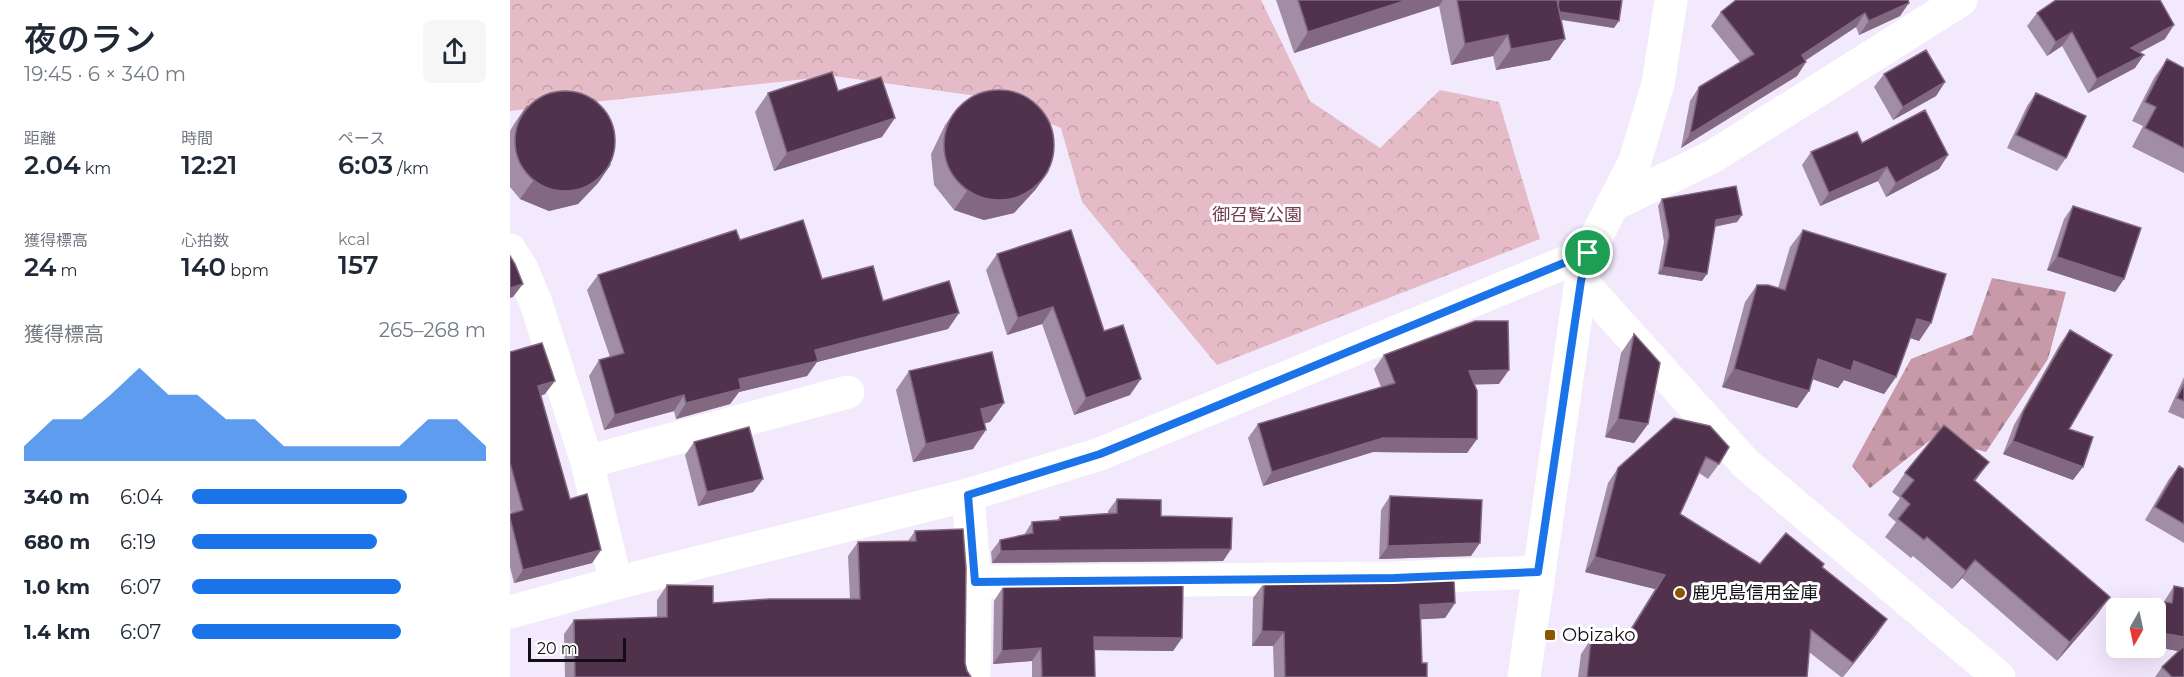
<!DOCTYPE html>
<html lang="ja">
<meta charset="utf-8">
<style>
:root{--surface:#fff;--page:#f6f6f7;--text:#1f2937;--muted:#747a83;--accent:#1a73e8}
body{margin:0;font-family:Montserrat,"Noto Sans JP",sans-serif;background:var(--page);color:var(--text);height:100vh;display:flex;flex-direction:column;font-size:22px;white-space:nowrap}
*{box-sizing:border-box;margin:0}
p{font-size:20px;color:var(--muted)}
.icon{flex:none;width:33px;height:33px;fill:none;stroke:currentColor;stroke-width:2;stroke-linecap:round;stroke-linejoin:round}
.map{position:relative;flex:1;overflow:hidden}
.sheet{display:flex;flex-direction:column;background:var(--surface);width:510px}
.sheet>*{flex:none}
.needle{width:39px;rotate:189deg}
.fabs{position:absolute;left:1596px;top:598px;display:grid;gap:12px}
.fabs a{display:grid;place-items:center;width:60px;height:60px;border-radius:9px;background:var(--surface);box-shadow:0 6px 24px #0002;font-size:30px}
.scale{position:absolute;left:18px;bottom:15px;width:98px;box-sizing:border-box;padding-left:6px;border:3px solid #120e15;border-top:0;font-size:16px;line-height:21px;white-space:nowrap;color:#120e15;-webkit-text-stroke:4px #fff;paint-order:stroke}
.pin{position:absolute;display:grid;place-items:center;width:51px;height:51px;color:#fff;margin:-26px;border:3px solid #fff;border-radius:50%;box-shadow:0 2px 6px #0007}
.round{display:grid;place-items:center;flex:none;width:63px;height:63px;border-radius:9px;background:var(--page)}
.head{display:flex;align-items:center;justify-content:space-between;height:102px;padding:0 24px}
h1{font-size:33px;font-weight:600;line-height:45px}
.metrics{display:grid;grid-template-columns:repeat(3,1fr);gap:9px;height:102px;padding:6px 24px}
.metrics div{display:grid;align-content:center}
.metrics b{font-size:26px;font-weight:600}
.metrics small{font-size:16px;font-weight:400}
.metrics p{font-size:16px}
.chart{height:168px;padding:12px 24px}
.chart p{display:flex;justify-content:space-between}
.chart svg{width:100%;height:108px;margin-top:6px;fill:var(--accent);opacity:.7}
ul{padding:0 24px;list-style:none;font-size:20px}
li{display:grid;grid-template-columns:96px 72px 1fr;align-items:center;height:45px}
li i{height:15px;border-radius:8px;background:var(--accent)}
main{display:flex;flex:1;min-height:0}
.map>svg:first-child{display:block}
</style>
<main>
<section class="sheet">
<div class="head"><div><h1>夜のラン</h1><p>19:45 · 6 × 340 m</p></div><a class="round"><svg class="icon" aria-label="share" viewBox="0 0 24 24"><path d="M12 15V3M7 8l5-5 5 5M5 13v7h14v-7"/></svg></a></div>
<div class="metrics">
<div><p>距離</p><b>2.04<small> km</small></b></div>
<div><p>時間</p><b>12:21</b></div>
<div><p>ペース</p><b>6:03<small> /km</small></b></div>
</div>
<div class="metrics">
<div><p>獲得標高</p><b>24<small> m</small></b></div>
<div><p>心拍数</p><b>140<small> bpm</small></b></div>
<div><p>kcal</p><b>157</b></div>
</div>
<div class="chart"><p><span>獲得標高</span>265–268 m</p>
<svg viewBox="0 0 160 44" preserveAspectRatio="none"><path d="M0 44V38L10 27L20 27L30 17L40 6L50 17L60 17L70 27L80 27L90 38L100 38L110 38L120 38L130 38L140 27L150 27L160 38V44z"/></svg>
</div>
<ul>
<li><b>340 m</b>6:04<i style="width:73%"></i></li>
<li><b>680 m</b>6:19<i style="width:63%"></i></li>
<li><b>1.0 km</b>6:07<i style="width:71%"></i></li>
<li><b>1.4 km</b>6:07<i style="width:71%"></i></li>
</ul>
</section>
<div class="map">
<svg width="1674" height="677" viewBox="0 0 1674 677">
<defs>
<pattern id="forest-firs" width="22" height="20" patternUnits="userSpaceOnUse" patternTransform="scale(1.5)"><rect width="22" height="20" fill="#c899a8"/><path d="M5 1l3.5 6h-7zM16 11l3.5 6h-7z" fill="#a17b88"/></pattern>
<pattern id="park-crowns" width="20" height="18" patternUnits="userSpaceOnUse" patternTransform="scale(1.5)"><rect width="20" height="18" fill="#e4bbc7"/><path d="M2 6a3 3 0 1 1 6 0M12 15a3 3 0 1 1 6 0" fill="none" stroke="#c3a0aa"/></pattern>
</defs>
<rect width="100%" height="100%" fill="#f3e9fd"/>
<!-- forest -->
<path fill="url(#forest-firs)" d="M1482,278L1556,292L1538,359L1476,452L1423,438L1360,488L1342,466L1401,359L1462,335Z"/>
<!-- park -->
<path fill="url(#park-crowns)" d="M0,0H751L800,101L870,148L930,90L989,102L1030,239L707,365L572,202L551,128L481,98L324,76L0,111Z"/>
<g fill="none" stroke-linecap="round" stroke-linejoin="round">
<!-- minor -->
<path stroke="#fff" stroke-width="33" d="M1102,205L1202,157L1451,0
M0,250L12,269L26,303L77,462L106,583
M1071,281L1236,464L1489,677
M77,462L338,392
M458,495L465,582L464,677
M465,582L884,578L1028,572"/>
<!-- tertiary -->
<path stroke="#fff" stroke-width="33" d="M0,612L106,583L458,495L590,454L1078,253"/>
<!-- primary -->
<path stroke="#fff" stroke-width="33" d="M1014,677L1071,281L1078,253L1125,161L1148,84L1161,0"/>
</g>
<!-- wall -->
<path fill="#a28ea4" d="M766,0H1112L1104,28L1051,20L1040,60L986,70L983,56L941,65L929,6L784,53Z
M1226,0H1399L1390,16L1349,35L1346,27L1295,61L1296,62L1287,76L1171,148L1180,101L1189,87L1230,62L1201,26L1211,12Z
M1527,13L1655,39L1629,52L1625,68L1578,93L1552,46L1537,56L1517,26Z
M1657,59L1674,68V173L1622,147L1633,126L1622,121L1644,78Z
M1374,74L1435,82L1426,96L1383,120L1364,87Z
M328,91L372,137L264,171L245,112L258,93Z
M1526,93L1556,158L1547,171L1497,148L1517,106Z
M17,105L101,164L88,183L68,204L39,211L10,199L0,187V131L4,124Z
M448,107L526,189L504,213L474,220L444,210L424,185L421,154L435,125Z
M1301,152L1438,155L1429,169L1376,197L1368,181L1310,206L1292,165Z
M1152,199L1232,215L1227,222L1205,227L1192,281L1148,274L1154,242L1148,206Z
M1563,206L1614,279L1605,292L1537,270L1554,219Z
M1293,230L1421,323L1409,341L1400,338L1386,377L1374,394L1334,380L1328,388L1303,379L1299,391L1287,408L1212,387L1235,302L1247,285L1268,288L1280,247Z
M230,240L312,279L373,301L449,313L438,329L307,362L297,376L229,392L220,404L166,419L164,411L94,430L79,376L89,360L100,357L77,290L88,275Z
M487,254L594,331L620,395L564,415L532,324L497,335L476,270Z
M1560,330L1559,429L1563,480L1493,454L1504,425L1550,344Z
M1124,334L1138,424L1124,443L1095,437L1111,353Z
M0,352L35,394L31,396L60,499L91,550L82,563L4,583L0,567V514H1L0,509Z
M874,355L989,384H964L967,439L957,453L863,452L753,486L738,438L748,424L871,387L864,369Z
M399,371L494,403L480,422L474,423L463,449L403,462L386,390Z
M1674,377V419L1658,412Z
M1164,418L1209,464L1198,479L1189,473L1170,514L1250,564L1312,567L1367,634L1333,677H1331L1299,652L1297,677H1068L1071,654L1081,639L1112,642L1145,589L1075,572L1098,483L1108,468Z
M184,442L253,479L243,492L188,506L175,455Z
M1669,466L1674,469V543L1635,520L1659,479Z
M1395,473L1465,481L1600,597L1586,616L1547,661L1452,578L1442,589L1403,556L1401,558L1375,537L1386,522L1378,515L1390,498L1382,492Z
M880,496L961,556L869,559L871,510Z
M607,499L651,516L721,549L713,561L482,563L481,552L490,540L514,535L522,522L547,520L550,517L598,513V511Z
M405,531L455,663L457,671L461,677H55L54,634L64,620L147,617V600L157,585L203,603L340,599L338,556L348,542L398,541Z
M754,583L945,603L935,618L911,619L912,663L917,677H764L763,646H742L743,598Z
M1664,586L1674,677H1645L1652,667L1669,651L1646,647V609H1643L1649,601L1654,602L1655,600Z
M493,587L672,638L663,651L584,650L585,677H522V661L483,664L484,601Z"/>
<!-- shaded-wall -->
<path fill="#826981" d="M897,0H933L929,6L784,53L798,32Z
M1399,3L1390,16L1349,35L1359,21Z
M1048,11L1109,21L1104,28L1043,18Z
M1355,13L1346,27L1282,69L1292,55Z
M1664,25L1655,39L1612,62L1621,48Z
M1562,32L1552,46L1537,56L1546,42Z
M998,35L983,56L941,65L955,44Z
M1055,39L1040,60L986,70L1001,49Z
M1634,55L1625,68L1578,93L1587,79Z
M1296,62L1287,76L1171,148L1180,134Z
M1435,82L1426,96L1383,120L1393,107Z
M385,118L372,137L264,171L277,153Z
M1438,155L1429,169L1376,197L1386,183Z
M101,164L88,183L68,204L39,211L10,199L23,181Z
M1377,167L1368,181L1310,206L1319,193Z
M539,171L526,189L504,213L474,220L444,210L457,191Z
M1232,215L1227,222L1201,227L1206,220Z
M1547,257L1614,279L1605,292L1537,270Z
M1153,267L1197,274L1192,281L1148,274Z
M13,284L3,297L0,298V288Z
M543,307L532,324L497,335L508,318Z
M449,313L438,329L307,362L297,376L229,392L220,404L166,419L176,403L229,379L305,350Z
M1407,319L1421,323L1409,341L1395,336Z
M1308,359L1344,361L1386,377L1374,394L1334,380L1328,388L1296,377Z
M1224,369L1299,391L1287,408L1212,387Z
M999,370L989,384L949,385L959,371Z
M631,379L620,395L564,415L576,398Z
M45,381L35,394L19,399L28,386Z
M174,395L164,411L94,430L105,415Z
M494,403L480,422L458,428L471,409Z
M1108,419L1138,424L1124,443L1095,437Z
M476,430L463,449L403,462L416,444Z
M873,438L967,439L957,453L863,452L753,486L762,472Z
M1503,441L1573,467L1563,480L1493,454Z
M1479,462L1466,480L1451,499L1464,480Z
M253,479L243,492L188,506L197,492Z
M970,543L961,556L869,559L878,546Z
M721,549L713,561L482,563L491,551Z
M91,550L82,563L4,583L13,570Z
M1085,557L1155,575L1145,589L1075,572Z
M1465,560L1452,578L1442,589L1456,571Z
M1600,597L1586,616L1547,661L1560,642Z
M945,603L935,618L900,620L910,605Z
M1377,619L1367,634L1333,677L1343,663Z
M752,631L774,632L763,646H742Z
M1646,632L1674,637V650L1673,652L1646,647Z
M584,637L672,638L663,651L574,650Z
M531,648L522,661L483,664L492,651Z"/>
<!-- building -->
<path fill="#51324c" stroke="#826981" stroke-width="1.5" d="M788,0H897L798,32Z
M947,0H1047L1055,39L1001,49L998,35L955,44Z
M1049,0H1112L1109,21L1050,12L1048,6Z
M1226,0H1398L1399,3L1359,21L1355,13L1292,55L1296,62L1180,134L1189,87L1244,54L1211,12Z
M1546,0H1650L1664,25L1621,48L1634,55L1587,79L1562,32L1546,42L1527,13Z
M1416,50L1435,82L1393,107L1374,74Z
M1657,59L1674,68V148L1635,128L1646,107L1635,102Z
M322,72L328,91L371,77L385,118L277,153L258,93Z
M434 145a55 55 0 1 1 110 0a55 55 0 1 1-110 0Z
M5 141a50 50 0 1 1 100 0a50 50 0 1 1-100 0Z
M1526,93L1576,116L1556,158L1506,135Z
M1415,110L1438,155L1386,183L1377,167L1319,193L1301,152L1347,132L1352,143Z
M1226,186L1232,215L1206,220L1197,274L1153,267L1159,235L1152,199Z
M1563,206L1631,228L1614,279L1547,257Z
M293,220L312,279L363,266L373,301L439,281L449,313L305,350L308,361L229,379L231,389L176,403L174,395L105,415L89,360L114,353L88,275L226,230L230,240Z
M561,230L594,331L613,325L631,379L576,398L543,307L508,318L487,254Z
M1293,230L1436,274L1421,323L1407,319L1386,377L1344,361L1341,371L1308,359L1299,391L1224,369L1247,285H1258L1275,290Z
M0,256L5,264L13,284L0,288Z
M965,321H998L999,370L959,371L967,391V439L873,438L762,472L748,424L885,383L874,355Z
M1560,330L1602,355L1559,429L1583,437L1573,467L1503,441L1513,412Z
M1124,334L1150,363L1138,424L1108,419Z
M32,343L45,381L28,386L60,499L77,494L91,550L13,570L0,518V514L13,510L0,463V352Z
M482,352L494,403L471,409L476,430L416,444L399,371Z
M1674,384V401L1667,398Z
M1164,418L1200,426L1219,447L1209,464L1196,457L1170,514L1250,564L1276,533L1314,564L1312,567L1377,619L1343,663L1301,630L1297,677H1077L1081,639L1113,643L1155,575L1085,557L1108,468Z
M1434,425L1479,462L1464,480L1600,597L1560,642L1465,560L1456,571L1417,537L1414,540L1388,519L1400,504L1391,496L1404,480L1395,473Z
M239,427L253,479L197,492L184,442Z
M1669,466L1674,469V524L1645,507Z
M880,496L972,500L970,543L878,546Z
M607,499L651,500V516L722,518L721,549L491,551L490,540L523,533L522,522L550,520V517L607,513Z
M453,529L456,568L455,663L457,671L461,677H65L64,620L157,617V585L203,586V603L259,599H350L348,542L406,541L405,531Z
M944,580L945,603L910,605L912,663H917V677H775L774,632L752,631L754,583Z
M673,585L672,638L584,637L585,677H532L531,648L492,651L493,587Z
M1664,586L1674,588V637L1646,632V622L1649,601L1662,603Z
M1674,646V677H1662L1652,667Z"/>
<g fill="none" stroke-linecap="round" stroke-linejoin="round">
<!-- route casing -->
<g stroke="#fff" stroke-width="12">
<path id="route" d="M1078,253L1071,281L1028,572L884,578L465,582L458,495L590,454Z"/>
</g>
<!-- route -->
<use href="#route" stroke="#1a73e8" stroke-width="8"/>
</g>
<!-- markers -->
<g fill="#8a5601" stroke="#fff" stroke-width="2">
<circle cx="1170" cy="593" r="6"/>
<rect x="1034" y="629" width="12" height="12" rx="3"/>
</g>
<g text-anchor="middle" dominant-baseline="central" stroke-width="6" stroke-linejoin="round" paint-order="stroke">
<!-- park labels -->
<g font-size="18" fill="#74384f" stroke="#fff">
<text x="747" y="215">御召覧公園</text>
</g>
<!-- poi labels -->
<g font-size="18" fill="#120e15" stroke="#fff" text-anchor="start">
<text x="1182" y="593">鹿児島信用金庫</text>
<text x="1052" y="635">Obizako</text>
</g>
</g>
</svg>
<div class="fabs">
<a><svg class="needle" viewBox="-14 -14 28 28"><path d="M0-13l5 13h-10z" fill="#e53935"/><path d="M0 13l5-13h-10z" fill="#747a83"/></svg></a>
</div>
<div class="scale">20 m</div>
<div class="pin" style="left:1078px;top:253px;background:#1e9e55"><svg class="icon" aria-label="arrive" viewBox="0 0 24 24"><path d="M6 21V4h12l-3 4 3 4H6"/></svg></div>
</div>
</main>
